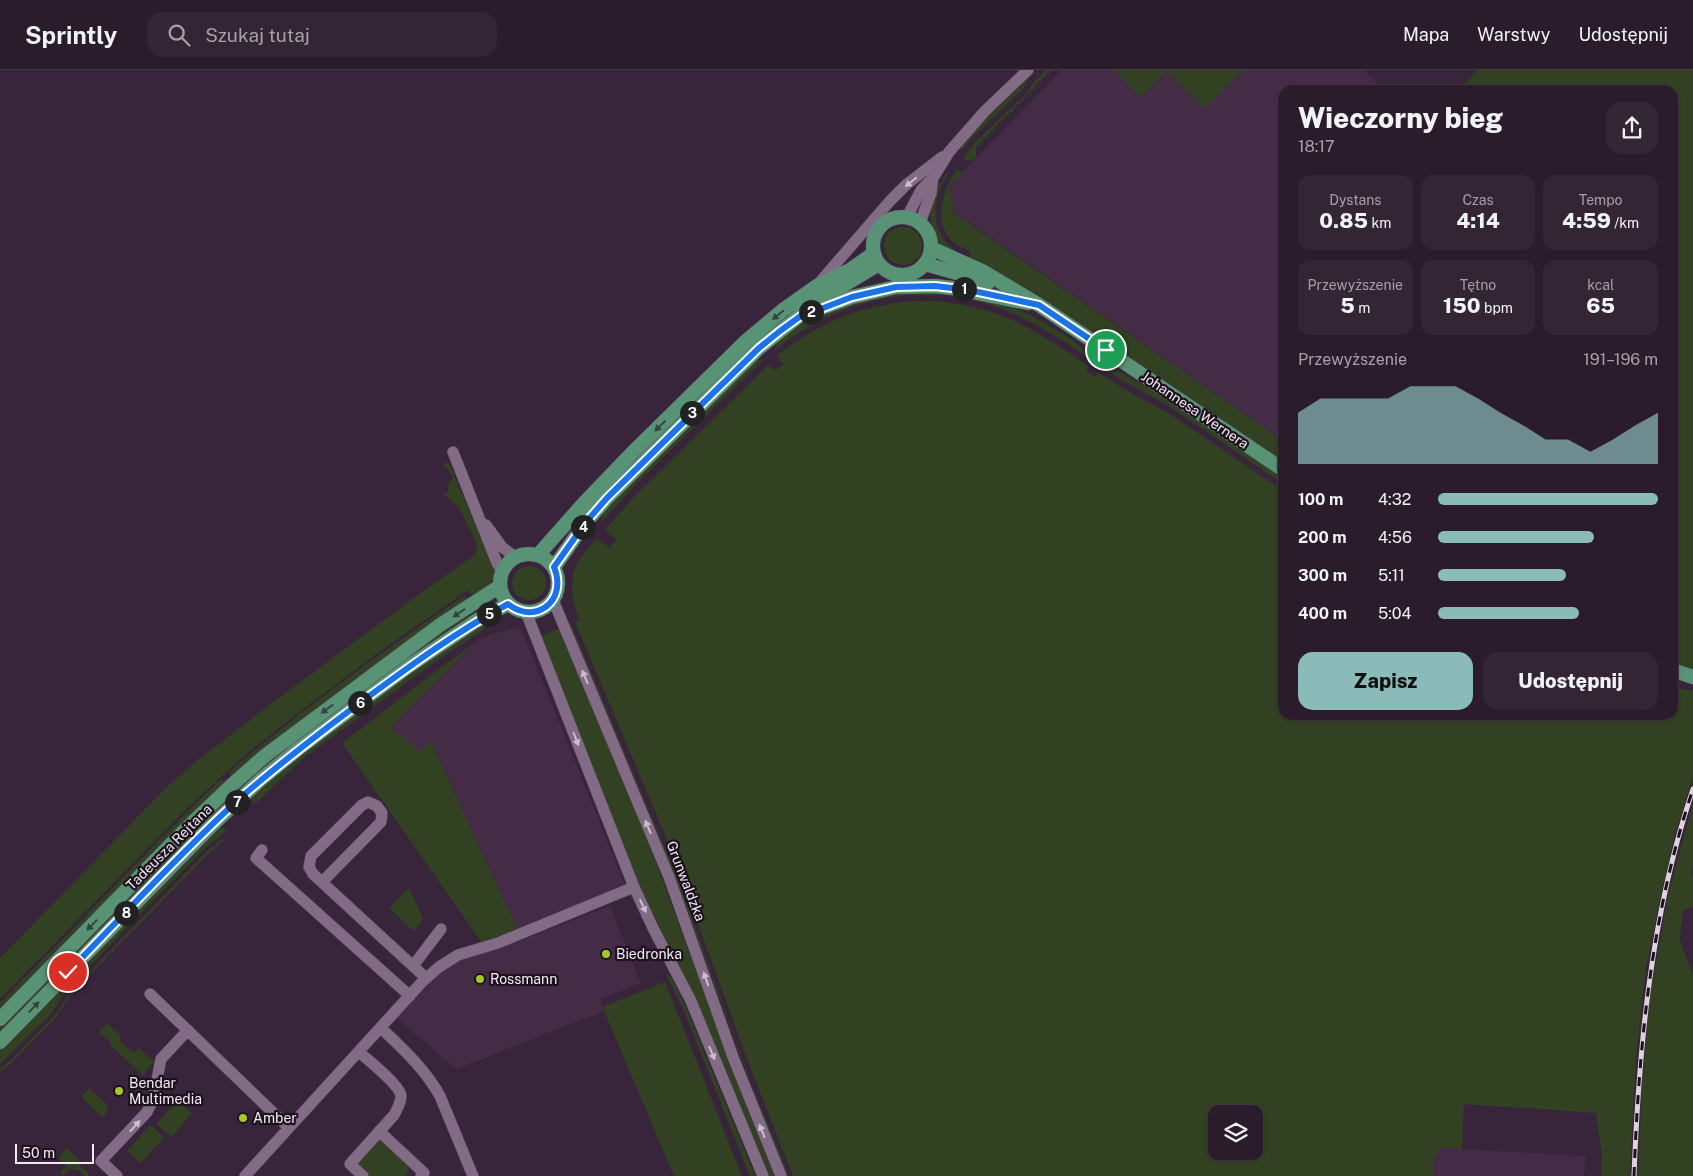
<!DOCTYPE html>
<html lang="pl">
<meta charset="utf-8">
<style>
:root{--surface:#2b1c2c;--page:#332534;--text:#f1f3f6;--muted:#a6a1a9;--line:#473a48;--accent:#8bbbb9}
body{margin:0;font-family:"Public Sans",sans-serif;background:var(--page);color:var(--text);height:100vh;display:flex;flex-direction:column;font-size:19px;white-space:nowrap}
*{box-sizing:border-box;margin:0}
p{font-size:16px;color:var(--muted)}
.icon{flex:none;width:28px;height:28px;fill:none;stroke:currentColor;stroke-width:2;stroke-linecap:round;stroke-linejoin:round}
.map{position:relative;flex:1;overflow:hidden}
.sheet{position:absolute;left:1278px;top:15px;width:400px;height:635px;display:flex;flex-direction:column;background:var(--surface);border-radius:15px;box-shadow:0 1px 4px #0004,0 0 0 1px var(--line)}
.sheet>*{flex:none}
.tools{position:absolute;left:1208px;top:1035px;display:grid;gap:10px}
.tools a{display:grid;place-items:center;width:55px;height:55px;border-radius:10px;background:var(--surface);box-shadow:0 1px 4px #0004,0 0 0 1px var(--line);font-size:25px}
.scale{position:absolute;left:15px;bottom:12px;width:79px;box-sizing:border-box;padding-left:5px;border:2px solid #f6e9f7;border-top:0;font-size:14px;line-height:18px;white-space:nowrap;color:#f6e9f7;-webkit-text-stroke:4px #1b121c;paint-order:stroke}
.pin{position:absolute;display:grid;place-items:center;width:42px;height:42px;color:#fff;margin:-21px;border:2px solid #fff;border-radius:50%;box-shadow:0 1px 5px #0007}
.km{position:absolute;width:25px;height:25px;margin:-12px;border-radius:50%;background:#222;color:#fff;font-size:14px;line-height:25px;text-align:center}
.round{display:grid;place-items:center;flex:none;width:52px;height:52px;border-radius:15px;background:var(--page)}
.head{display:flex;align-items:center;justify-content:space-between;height:85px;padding:0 20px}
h1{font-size:28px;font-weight:800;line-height:38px}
.figures{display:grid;grid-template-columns:repeat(3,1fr);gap:8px;height:85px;padding:5px 20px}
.figures div{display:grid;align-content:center;border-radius:12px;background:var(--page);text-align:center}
.figures b{font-size:21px;font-weight:800}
.figures small{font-size:14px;font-weight:400}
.figures p{font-size:14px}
.chart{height:140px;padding:10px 20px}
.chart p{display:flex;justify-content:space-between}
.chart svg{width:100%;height:90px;margin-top:5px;fill:var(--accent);opacity:.7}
.primary-button{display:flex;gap:10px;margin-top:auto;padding:10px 20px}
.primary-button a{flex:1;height:58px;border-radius:15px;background:var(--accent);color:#111;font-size:20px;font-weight:800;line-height:58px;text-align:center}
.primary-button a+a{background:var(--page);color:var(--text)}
ul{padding:0 20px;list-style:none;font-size:16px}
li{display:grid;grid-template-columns:80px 60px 1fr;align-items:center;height:38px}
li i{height:12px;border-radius:6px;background:var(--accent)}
header{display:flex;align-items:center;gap:30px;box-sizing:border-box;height:70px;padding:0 25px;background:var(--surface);border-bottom:1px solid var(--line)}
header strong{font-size:24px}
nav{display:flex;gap:28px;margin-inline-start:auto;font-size:18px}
.search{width:350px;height:45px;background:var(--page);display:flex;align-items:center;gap:12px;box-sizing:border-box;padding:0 18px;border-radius:15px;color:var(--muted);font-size:19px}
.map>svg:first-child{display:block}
</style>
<header>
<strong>Sprintly</strong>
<div class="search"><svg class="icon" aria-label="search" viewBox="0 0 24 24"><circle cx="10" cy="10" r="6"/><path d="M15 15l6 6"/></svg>Szukaj tutaj</div>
<nav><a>Mapa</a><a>Warstwy</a><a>Udostępnij</a></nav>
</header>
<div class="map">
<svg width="1693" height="1106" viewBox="0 0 1693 1106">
<rect width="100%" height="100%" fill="#39253b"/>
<!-- built -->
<path fill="#442c47" d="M1062,0H1113L1141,27L1166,1L1205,38L1243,0H1364L1383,20H1282V370L954,142L950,115Z
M520,556L625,815L518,861L431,671L420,683L391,657L479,569Z
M610,836L641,913L600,929L604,941L456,999L397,948L434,908L451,895L466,887L493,881Z
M1426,1077L1586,1086L1584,1106H1423Z"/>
<!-- green -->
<path fill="#314122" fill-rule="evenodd" d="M1046,0H1050L1049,4H1046V7L1042,8V11H1038V15H1035V19H1031V23H1027V27H1024V30L1020,31V34H1016V38H1013V42H1009V46H1005V49L1001,50V53H998L997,57H994V61H991L990,65H987V68H983V72H980L979,76H976V88L972,91L965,90L964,87L976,71L1027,23L1032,14Z
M1113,0H1243L1205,39L1166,1L1141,27Z
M1478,0H1693V600L1672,592V20H1458Z
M1036,2L1028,10L1023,19L975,65L961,81V76L981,53Z
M957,99L963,102L950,115L954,143L1282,370V392L968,191L971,182C967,178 961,178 957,175C931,157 942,120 957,99Z
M949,101C936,125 928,146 945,171C949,177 956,179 959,185L940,175C930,153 926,144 936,121C940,114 943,106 949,101Z
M884 176a19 19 0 1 1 38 0a19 19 0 1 1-38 0Z
M918,219L948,224C939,227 914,224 902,226C855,231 812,250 775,280C778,261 831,237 848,232C871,226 895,224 918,219Z
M959,223C975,227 993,229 1008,235C1024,241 1087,273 1090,289C1046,259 1012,237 959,227Z
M919,231C991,231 1031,257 1089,296L1086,301L1095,307L1098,302L1124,319L1170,344L1282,420V645H1672L1673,617L1693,621V707L1675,764L1661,825L1646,898L1636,987L1630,1106H1601L1602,1085L1596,1043L1464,1034L1462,1079L1440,1078L1433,1089V1106H793L747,989L671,779L575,552L580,550C572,536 569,511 576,496C580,486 590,477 597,468L609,478L617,470L605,460L634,427L768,295L774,300L784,295L777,286C817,253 866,233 919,231ZM1216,1044H1254V1081H1216Z
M757,290H763L637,413L601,453L602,445L613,431L753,292Z
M1108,297L1113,298L1178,335L1282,406V413L1169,336L1125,312L1103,298Z
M447,392L449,393L474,452L495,495L494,510L473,526L468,520L386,577L290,649L245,685L182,743L0,929V888L165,719L194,693L268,636L411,530L475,485L477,479L476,472L458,436L443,424L447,423L449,418L447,415L453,408L447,398L443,396Z
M512 513a17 17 0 1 1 34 0a17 17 0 1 1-34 0Z
M464,526L468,530C386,585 306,643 231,707L228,703C302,639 383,581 464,526Z
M475,541L477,544L242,719L239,716L263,695L448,557Z
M483,554L485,559L439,589L305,687L255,734L249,727C324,666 401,606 483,554Z
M571,554L676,804L752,1015L789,1106H787C748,1011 716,915 679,820C646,730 607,643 569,555Z
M559,559L646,765L735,1007L774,1106H768L696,930L644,826L541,566Z
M474,574L391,657L420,682L431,671L518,861L482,873L342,673L452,589Z
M221,709L226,711L0,940V933L182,747Z
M234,720L237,723L0,963V957Z
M1693,733V795L1691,804L1693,806V836L1683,841L1680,870L1693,905V1106H1638L1642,1015L1650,927L1668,825Z
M220,758L228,759L203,780L67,919L50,945L0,994V979L214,760Z
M222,769L224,770L208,784L72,923L54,950L13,992L0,1002V999L10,991L56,944L71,921L206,782Z
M409,818L423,849L414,861L389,838Z
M666,904L671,907L683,931L755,1106H750L684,941Z
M665,912L742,1106H674L604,941L603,937Z
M107,953L120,965V971L134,983L139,978L154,992L143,1005L110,975L111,973L99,962Z
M89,1018L108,1036L106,1045L102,1047L81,1027Z
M177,1030L192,1043L172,1067L156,1054Z
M150,1055L164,1067L141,1093L127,1081Z
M378,1067L410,1097L407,1101V1106H366L357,1095L358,1089Z
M67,1078L79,1090L81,1097L91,1106H85L78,1100L70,1099L63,1106L60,1103L66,1096L58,1088Z"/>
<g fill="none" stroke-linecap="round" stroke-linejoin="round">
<!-- minor casing -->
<g stroke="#534255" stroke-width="12">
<path id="minor" d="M907,147L921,120L933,108L949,82L985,41L1028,0
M920,153L931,123L933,108
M819,213L890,131L907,114L942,87
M453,382L497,493L502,500
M486,455L502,477L515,487
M553,530L669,807L733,987L781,1106
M526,542L634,817L653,858L691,931L763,1106
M262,780L256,788L410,926
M322,812L381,752L382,743L377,736L368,732L362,735L311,786L309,797L313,804L426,908
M413,896L441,859
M150,924L289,1058
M381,958C403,979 425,999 440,1026L473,1106
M359,982C368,990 400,1015 401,1026C401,1033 397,1039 394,1045L350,1094L363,1106
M379,1061L424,1103L421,1106
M117,1106L101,1091L147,1042L153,1029L161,989L188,960
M245,1106L422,912L439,897L458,885L498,873L634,817"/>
</g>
<!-- major casing -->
<g stroke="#534255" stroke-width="15">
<path id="major" d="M873 176a29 29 0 1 1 58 0a29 29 0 1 1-58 0Z
M931,178L984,202L1039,235L1282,399
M925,194L989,212
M805,244L852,227L896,217L935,216L952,218L1028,233
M500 513a29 29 0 1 1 58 0a29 29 0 1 1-58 0Z
M538,485L585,432L633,382L746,271L783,240L817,216L850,200L874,183
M554,497L586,452L607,428L759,278L819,230L879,194
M1672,600L1693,607
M0,949L190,755L233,714L266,685L440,555L500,516
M0,972L210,757L260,710L298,679L409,596L476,551L508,534"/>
</g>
<!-- minor -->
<use href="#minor" stroke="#826b85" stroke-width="11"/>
<!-- major -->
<use href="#major" stroke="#599376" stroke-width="14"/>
<!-- rail casing -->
<g stroke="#dfd2e0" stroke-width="5">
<path id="rail" d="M1634,1106C1639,975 1651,844 1693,719"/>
</g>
<!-- rail -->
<use href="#rail" stroke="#1b121c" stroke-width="3" stroke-dasharray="9" stroke-linecap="butt"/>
</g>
<!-- one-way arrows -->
<defs><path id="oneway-solid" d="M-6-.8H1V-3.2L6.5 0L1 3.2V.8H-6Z" transform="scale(1.25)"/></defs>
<g fill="#cdbdcf">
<use href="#oneway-solid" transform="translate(911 112) rotate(141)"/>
<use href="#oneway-solid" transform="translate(585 607) rotate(-113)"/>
<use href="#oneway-solid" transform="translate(576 669) rotate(69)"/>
<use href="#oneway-solid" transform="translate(648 757) rotate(-113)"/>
<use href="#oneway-solid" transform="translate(643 836) rotate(65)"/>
<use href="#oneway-solid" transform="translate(706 909) rotate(-109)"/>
<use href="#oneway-solid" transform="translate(712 983) rotate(68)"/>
<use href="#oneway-solid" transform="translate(135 1056) rotate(-47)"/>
<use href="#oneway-solid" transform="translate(762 1061) rotate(-112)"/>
</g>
<g fill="#344640">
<use href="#oneway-solid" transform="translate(778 245) rotate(141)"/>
<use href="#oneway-solid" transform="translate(660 356) rotate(135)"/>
<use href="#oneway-solid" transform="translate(459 543) rotate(146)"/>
<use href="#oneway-solid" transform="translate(327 639) rotate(144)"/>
<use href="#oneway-solid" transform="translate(92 855) rotate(134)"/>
<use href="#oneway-solid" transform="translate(34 937) rotate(-46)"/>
</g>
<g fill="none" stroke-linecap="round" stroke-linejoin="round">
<!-- route casing -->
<g stroke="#fff" stroke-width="10">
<path id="route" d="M68,902C124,845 179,784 238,730C276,696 316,666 357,635C406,599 454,563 508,534C536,556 568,530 554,497L586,452L607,428L701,335L759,278L780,261L802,245L818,240L852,227L896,217L935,216L969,220L1039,235L1106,280"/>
</g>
<!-- route -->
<use href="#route" stroke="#1a73e8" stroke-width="6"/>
</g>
<!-- markers -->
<g fill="#a2c927" stroke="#1b121c" stroke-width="2">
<circle cx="606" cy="884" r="5"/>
<circle cx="480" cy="909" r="5"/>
<circle cx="119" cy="1021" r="5"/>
<circle cx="243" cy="1048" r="5"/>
</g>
<g text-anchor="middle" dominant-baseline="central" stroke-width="4.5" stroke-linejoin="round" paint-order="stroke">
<!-- street labels -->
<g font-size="14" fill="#f6e9f7" stroke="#1b121c">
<text transform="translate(1195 340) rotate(34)">Johannesa Wernera</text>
<text transform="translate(169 777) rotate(-45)">Tadeusza Rejtana</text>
<text transform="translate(686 811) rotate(69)">Grunwaldzka</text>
</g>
<!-- poi labels -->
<g font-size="14" fill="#f6e9f7" stroke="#1b121c" text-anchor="start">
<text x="616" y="884">Biedronka</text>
<text x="490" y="909">Rossmann</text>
<text x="129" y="1013">Bendar<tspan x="129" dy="16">Multimedia</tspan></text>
<text x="253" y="1048">Amber</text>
</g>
</g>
</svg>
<div class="tools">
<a><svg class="icon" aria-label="layers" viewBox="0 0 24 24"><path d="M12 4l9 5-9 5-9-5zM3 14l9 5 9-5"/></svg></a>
</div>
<div class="scale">50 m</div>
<div class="pin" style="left:1106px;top:280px;background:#1e9e55"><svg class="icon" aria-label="arrive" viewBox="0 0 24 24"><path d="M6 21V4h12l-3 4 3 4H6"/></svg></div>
<div class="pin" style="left:68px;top:902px;background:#d93025"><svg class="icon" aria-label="check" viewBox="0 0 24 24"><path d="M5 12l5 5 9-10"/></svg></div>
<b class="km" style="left:964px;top:219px">1</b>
<b class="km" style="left:811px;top:242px">2</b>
<b class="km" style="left:692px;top:343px">3</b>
<b class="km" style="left:583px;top:457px">4</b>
<b class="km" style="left:489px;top:544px">5</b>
<b class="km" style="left:360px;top:633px">6</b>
<b class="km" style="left:237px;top:732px">7</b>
<b class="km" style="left:126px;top:843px">8</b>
<section class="sheet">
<div class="head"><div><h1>Wieczorny bieg</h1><p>18:17</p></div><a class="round"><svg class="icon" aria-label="share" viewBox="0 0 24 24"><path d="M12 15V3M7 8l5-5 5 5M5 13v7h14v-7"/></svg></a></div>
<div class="figures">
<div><p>Dystans</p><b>0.85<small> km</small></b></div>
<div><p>Czas</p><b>4:14</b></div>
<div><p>Tempo</p><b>4:59<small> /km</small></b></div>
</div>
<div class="figures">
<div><p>Przewyższenie</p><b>5<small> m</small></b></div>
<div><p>Tętno</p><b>150<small> bpm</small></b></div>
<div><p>kcal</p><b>65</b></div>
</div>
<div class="chart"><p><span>Przewyższenie</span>191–196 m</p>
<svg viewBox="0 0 160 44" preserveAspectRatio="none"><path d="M0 44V19L10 12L20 12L30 12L40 12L50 6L60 6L70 6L80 12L90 19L100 25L110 32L120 32L130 38L140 32L150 25L160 19V44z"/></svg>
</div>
<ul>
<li><b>100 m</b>4:32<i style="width:100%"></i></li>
<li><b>200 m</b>4:56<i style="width:71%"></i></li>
<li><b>300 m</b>5:11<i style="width:58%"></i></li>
<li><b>400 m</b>5:04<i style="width:64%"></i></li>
</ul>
<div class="primary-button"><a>Zapisz</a><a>Udostępnij</a></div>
</section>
</div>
